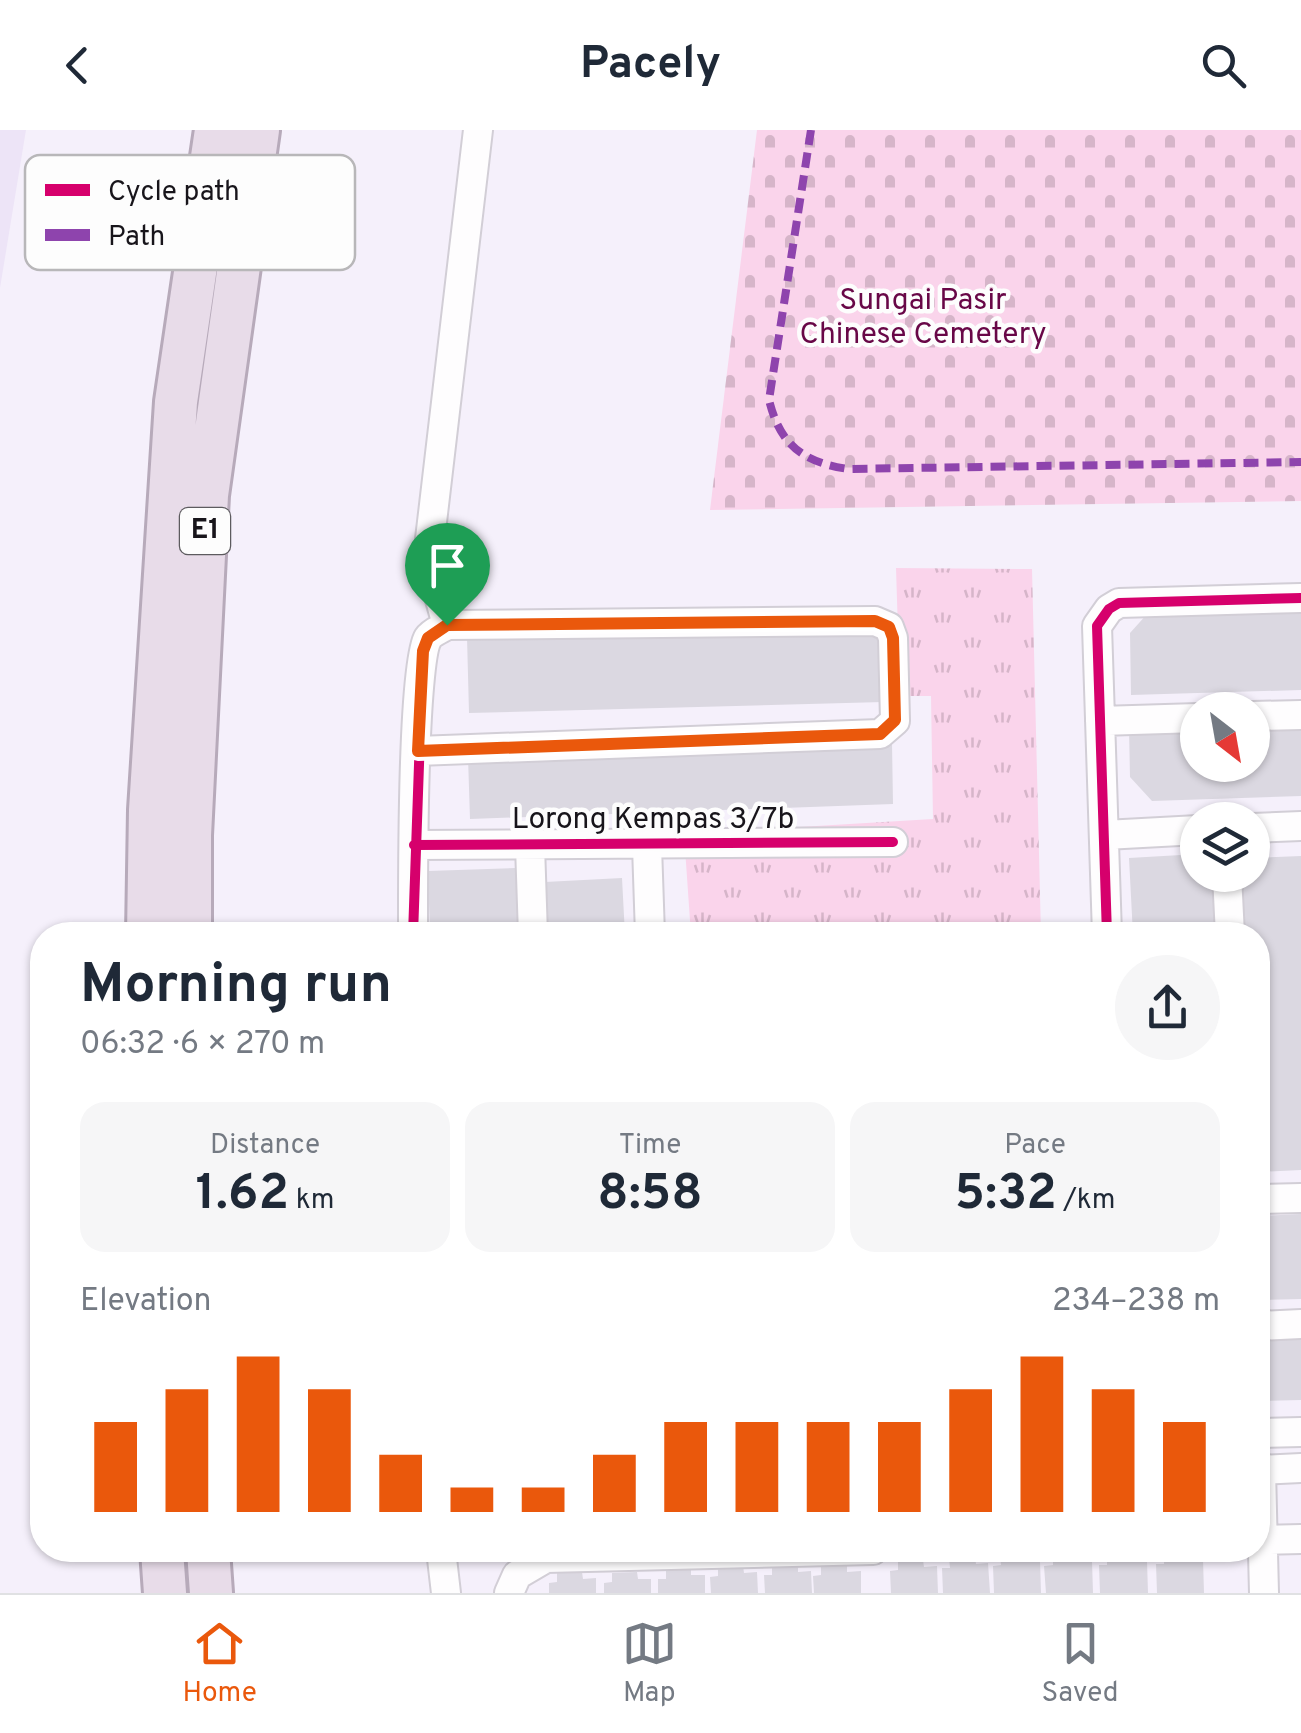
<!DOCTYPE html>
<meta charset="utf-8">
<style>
:root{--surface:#fff;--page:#f6f6f7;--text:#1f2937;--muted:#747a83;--line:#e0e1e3;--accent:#ea580c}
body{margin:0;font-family:Overpass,sans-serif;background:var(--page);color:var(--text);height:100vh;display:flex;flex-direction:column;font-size:38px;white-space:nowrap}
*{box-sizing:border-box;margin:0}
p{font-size:32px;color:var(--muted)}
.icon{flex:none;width:55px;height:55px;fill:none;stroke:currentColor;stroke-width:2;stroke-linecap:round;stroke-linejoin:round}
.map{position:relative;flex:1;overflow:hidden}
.sheet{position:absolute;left:30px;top:792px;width:1240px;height:640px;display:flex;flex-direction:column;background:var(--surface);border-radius:40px;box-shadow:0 2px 8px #0004}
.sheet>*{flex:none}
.needle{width:65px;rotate:149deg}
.tools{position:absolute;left:1180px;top:562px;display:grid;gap:20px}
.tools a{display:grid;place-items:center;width:90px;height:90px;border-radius:50%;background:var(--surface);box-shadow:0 2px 8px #0004;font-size:50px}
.pin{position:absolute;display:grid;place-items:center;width:85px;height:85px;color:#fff;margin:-102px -42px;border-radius:50% 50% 50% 0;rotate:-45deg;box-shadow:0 0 10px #0007}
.pin .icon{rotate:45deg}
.round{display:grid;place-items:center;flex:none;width:105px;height:105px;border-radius:52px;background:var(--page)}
.headline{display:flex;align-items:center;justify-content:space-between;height:170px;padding:0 50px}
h1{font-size:55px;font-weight:700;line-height:75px}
.figures{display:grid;grid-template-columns:repeat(3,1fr);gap:15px;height:170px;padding:10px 50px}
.figures div{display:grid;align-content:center;border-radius:25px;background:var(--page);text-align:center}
.figures b{font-size:50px;font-weight:700}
.figures small{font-size:28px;font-weight:400}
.figures p{font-size:28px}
.chart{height:280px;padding:20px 50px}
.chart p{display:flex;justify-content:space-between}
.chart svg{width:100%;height:180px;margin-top:10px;stroke:var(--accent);stroke-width:6}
header{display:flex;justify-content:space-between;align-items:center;height:130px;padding:0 50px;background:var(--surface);font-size:45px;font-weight:700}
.menu{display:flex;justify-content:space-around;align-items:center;height:140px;border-top:2px solid var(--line);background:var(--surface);font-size:28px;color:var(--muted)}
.menu a{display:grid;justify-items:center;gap:5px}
.menu .active{color:var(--accent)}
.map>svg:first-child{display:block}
</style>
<header><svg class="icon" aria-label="back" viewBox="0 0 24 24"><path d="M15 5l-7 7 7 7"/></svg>Pacely<svg class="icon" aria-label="search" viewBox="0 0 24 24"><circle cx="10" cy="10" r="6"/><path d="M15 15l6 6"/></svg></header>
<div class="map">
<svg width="1301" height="1463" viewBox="0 0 1301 1463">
<defs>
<pattern id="grass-tufts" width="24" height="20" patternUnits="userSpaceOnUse" patternTransform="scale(2.5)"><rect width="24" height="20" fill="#fad4eb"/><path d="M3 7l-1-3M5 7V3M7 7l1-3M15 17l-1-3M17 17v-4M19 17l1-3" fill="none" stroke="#d6b5c9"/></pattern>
<pattern id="cemetery-stones" width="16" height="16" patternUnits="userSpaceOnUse" patternTransform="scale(2.5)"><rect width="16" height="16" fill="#fad4eb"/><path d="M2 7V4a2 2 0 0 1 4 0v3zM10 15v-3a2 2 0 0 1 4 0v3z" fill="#d6b5c9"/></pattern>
</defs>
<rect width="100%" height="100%" fill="#f5f0fb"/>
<!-- built -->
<path fill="#ede4f7" d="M0,0H26L0,158Z"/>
<!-- grass -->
<path fill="url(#grass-tufts)" d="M896,438L1032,439L1041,805H691L684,704L933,689L931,566H900Z"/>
<!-- cemetery -->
<path fill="url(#cemetery-stones)" d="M757,0H1301V371L710,380Z"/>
<!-- building -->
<path fill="#dbd8e1" d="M1301,478V560L1131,565L1130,503L1148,483Z
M881,495L883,572L469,583L467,507Z
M1301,593V666L1152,671L1130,647L1129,598L1198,596V635H1252V594Z
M892,613L893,674L470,689L468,627Z
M1198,724V745H1219L1222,805H1133L1129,728Z
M1301,726V1040L1258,1042V805H1244L1242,745H1252V728Z
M516,738L518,805H430L428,741Z
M622,748L625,805H548L545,752Z
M1301,1084V1169L1258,1170V1086Z
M1301,1202V1270L1258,1271V1203Z
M1189,1423V1430L1203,1429L1204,1463H1157L1156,1434H1164V1424Z
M1026,1425V1432L1040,1431L1041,1463H994L993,1436L1001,1435L1000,1426Z
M1078,1425V1432L1092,1431L1093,1463H1046L1044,1436L1053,1435V1426Z
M1133,1425V1431H1147L1148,1463H1100L1099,1435H1107V1426Z
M975,1427L976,1434L988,1433L990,1463H943L942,1438H950L949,1428Z
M923,1430L924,1437L937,1436L938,1463H891L890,1441L898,1440V1431Z
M798,1435V1442L811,1441L812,1463H765L764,1445H772V1436Z
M847,1435V1442L861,1441V1463H814L813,1446L821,1445V1436Z
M743,1436L744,1443L757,1442L758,1463H711L710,1447L718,1446V1437Z
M691,1438V1445H705V1463H658V1449H666V1440Z
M582,1442L583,1449L596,1448V1463H549V1453L557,1452V1443Z
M637,1442L638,1449H651V1463H604V1453L612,1452V1443Z"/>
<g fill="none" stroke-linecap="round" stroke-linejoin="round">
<!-- minor casing -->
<g stroke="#d2ced6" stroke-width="32">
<path id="minor" d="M447,495L428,426L478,0
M1252,586L1301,585
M1100,591L1198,588
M1252,698L1301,696
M1105,705L1198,700
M414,715L893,712
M530,716L533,805
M647,716L650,805
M1227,745L1230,805
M413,805C413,761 412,533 428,508C432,502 441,499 447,495L875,491L889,497L893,508L895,591L880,604L417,621
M1107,805L1097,496L1109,479L1119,473L1301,468
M1258,1069L1301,1068
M1258,1196L1301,1194
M1258,1303L1301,1302
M1258,1340L1301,1338
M1261,1340L1264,1463
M1258,1410L1301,1409
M441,1420L446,1463
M509,1463L517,1445L546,1428L873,1420"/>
</g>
<!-- highway casing -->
<g stroke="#b7aaba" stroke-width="48">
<path id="highway" d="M148,805L150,680L176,272L216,0
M190,805V705L207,365L258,0
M162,1420L165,1463
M208,1420L211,1463"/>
</g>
<!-- minor -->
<use href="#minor" stroke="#fefdfe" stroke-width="28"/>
<!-- highway -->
<use href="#highway" stroke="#e8dce9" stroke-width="42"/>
<!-- quiet -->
<path stroke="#8e44ad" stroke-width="8" stroke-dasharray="15 8" stroke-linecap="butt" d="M811,0L769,270C780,315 803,332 848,339L1301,332"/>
<!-- cycleway casing -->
<g stroke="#fdfdfd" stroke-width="16">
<path id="cycleway" d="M414,715L893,712
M413,805L423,521L428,508L447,495L875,491
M1107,805L1097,496L1109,479L1119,473L1301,468"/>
</g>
<!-- cycleway -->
<use href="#cycleway" stroke="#d6006c" stroke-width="10"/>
</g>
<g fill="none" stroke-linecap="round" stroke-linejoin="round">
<!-- route casing -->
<g stroke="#fff" stroke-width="20">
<path id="route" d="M875,491L889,497L893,508L895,590L880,604L418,621L423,521L428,508L447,495Z"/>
</g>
<!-- route -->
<use href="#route" stroke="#ea580c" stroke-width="12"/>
</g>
<g text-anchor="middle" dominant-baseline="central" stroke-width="9" stroke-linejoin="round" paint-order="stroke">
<!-- shield labels -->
<rect fill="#fdfdfd" stroke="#5d5b5f" stroke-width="2.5" x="180" y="378" width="50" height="46" rx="8"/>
<g font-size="28" font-weight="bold" fill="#18151b">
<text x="205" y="401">E1</text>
</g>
<!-- park labels -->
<g font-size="30" fill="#680747" stroke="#fdfdfd">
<text x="923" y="171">Sungai Pasir<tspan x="923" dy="34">Chinese Cemetery</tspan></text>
</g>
<!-- street labels -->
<g font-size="30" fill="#18151b" stroke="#fdfdfd">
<text x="653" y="690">Lorong Kempas 3/7b</text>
</g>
</g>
<!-- legend -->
<rect x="25" y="25" width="330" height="115" rx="15" fill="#fdfdfd" stroke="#b8b7b9" stroke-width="2.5"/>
<rect x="45" y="54" width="45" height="12" fill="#d6006c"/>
<rect x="45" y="99" width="45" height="12" fill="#8e44ad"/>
<g font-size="28" fill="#18151b">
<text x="108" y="70">Cycle path</text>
<text x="108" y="115">Path</text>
</g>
</svg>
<div class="tools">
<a><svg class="needle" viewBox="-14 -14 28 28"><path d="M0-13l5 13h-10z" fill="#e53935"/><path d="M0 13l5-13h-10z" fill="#747a83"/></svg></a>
<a><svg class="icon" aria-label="layers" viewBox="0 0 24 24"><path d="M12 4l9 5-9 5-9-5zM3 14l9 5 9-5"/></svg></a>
</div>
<div class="pin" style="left:447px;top:495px;background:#1e9e55"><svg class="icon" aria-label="arrive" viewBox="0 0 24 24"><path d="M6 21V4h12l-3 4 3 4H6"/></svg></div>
<section class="sheet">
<div class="headline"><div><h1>Morning run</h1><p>06:32 · 6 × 270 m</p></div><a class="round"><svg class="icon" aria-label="share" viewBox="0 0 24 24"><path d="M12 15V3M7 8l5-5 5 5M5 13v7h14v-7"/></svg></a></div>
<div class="figures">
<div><p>Distance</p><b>1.62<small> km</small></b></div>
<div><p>Time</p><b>8:58</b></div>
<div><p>Pace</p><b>5:32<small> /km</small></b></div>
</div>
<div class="chart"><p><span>Elevation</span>234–238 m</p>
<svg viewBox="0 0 160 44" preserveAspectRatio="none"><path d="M5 44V22M15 44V14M25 44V6M35 44V14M45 44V30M55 44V38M65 44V38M75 44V30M85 44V22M95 44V22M105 44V22M115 44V22M125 44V14M135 44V6M145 44V14M155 44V22"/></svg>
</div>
</section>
</div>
<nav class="menu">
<a class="active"><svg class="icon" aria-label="home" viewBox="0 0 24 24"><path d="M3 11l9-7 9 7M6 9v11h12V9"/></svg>Home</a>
<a><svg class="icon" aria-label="map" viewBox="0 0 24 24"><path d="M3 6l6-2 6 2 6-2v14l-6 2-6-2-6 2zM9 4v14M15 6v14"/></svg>Map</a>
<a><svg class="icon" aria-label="saved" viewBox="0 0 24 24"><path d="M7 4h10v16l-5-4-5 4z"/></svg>Saved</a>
</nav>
